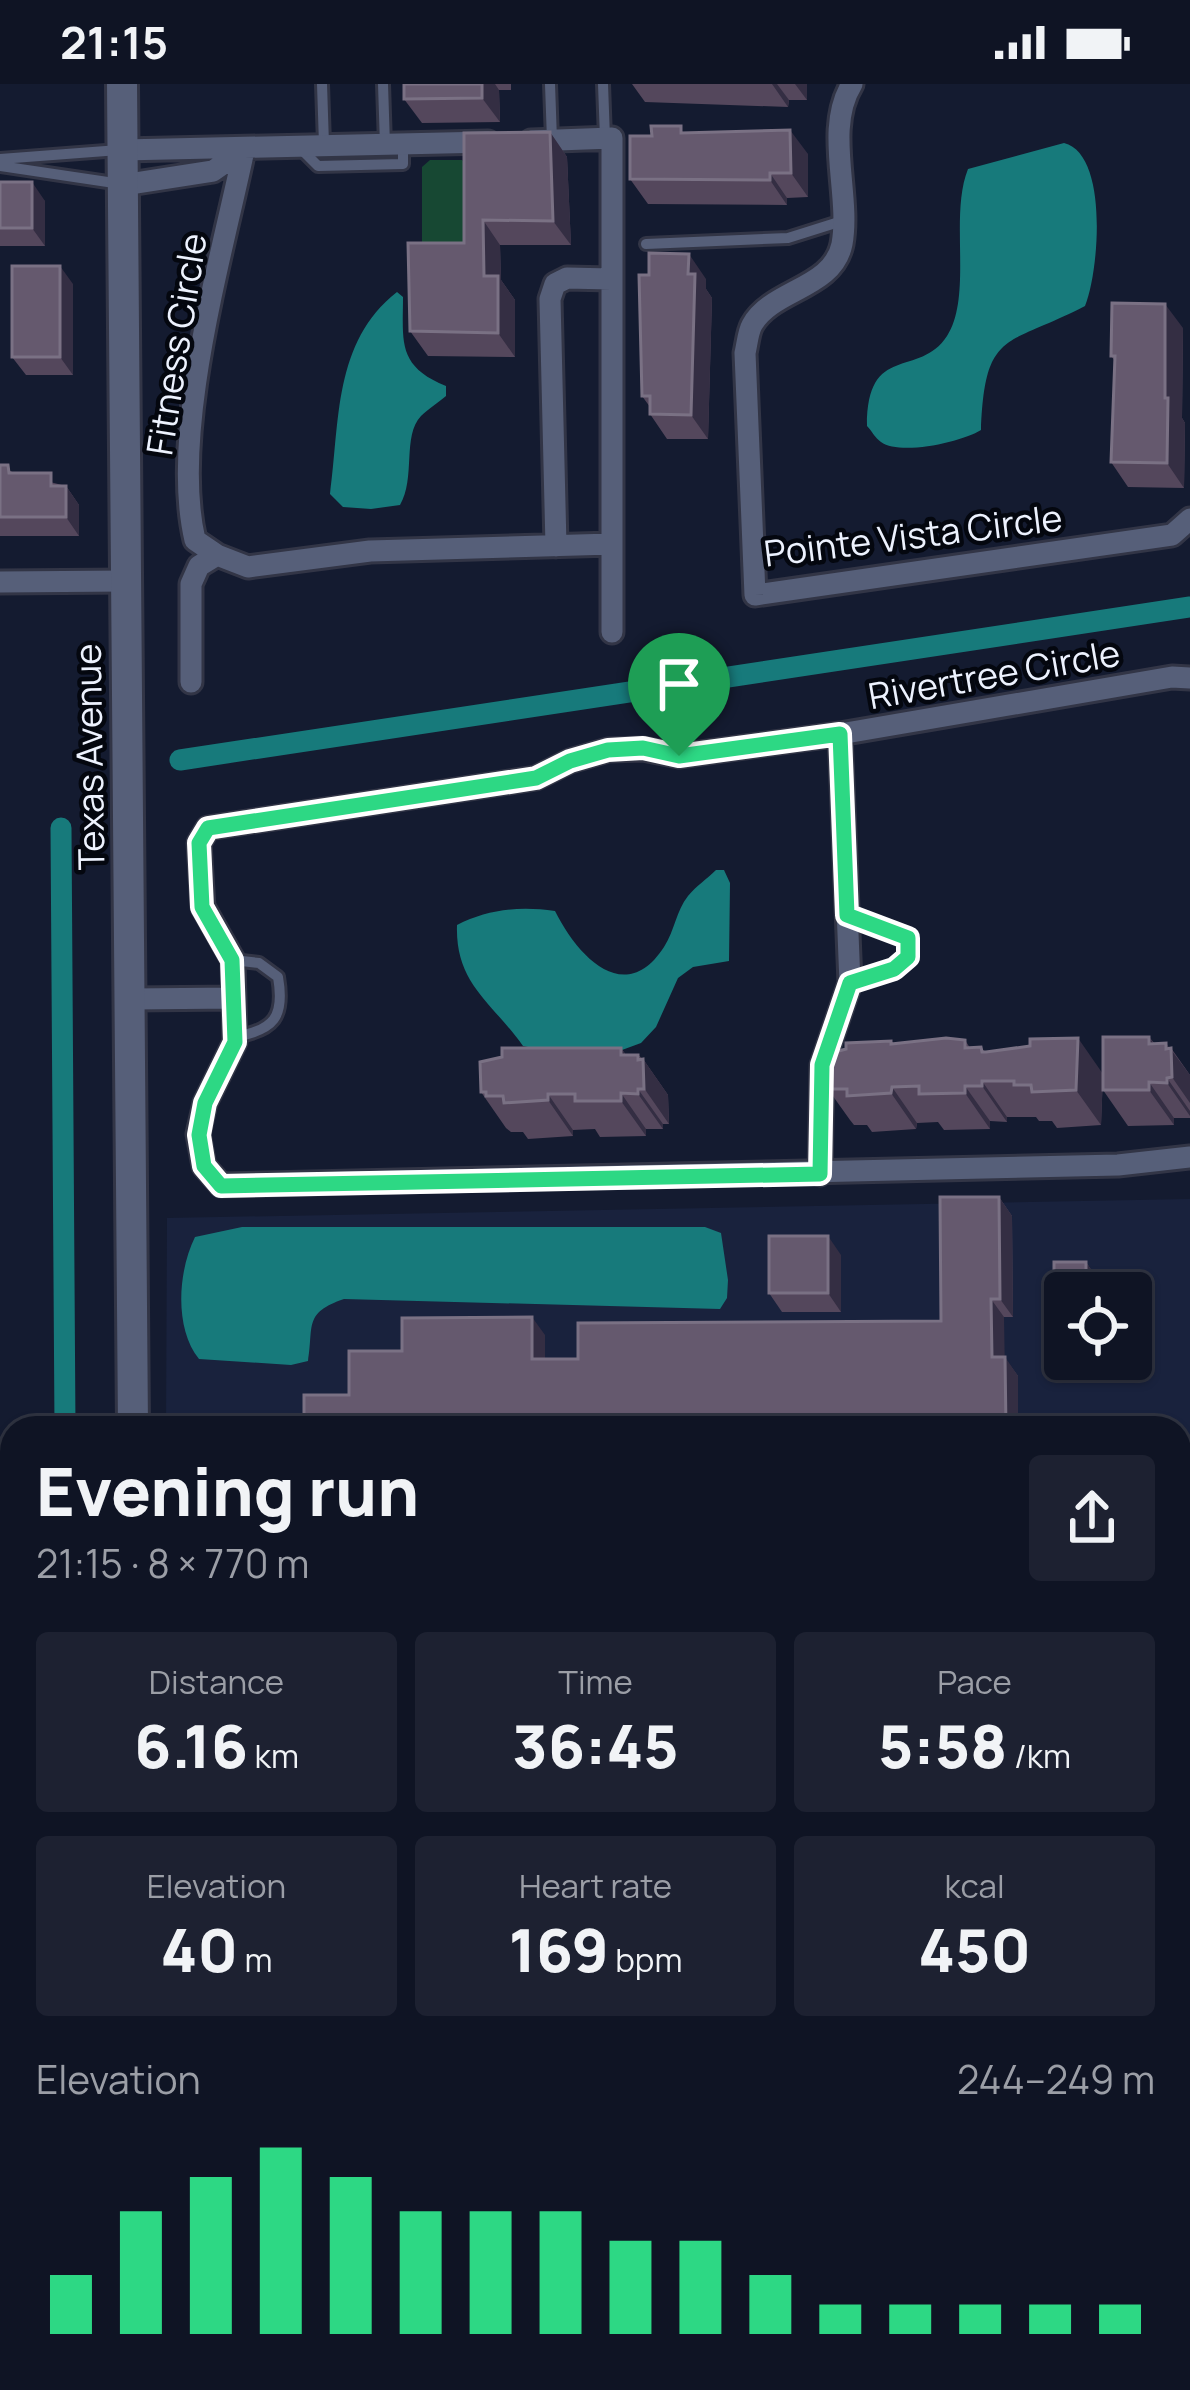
<!DOCTYPE html>
<meta charset="utf-8">
<style>
:root{--surface:#0f1424;--page:#1d2131;--text:#f1f3f6;--muted:#9b9ea6;--line:#2f3341;--accent:#2dd884}
body{margin:0;font-family:Manrope,sans-serif;background:var(--page);color:var(--text);height:100vh;display:flex;flex-direction:column;font-size:45px;white-space:nowrap}
*{box-sizing:border-box;margin:0}
p{font-size:39px;color:var(--muted)}
.icon{flex:none;width:66px;height:66px;fill:none;stroke:currentColor;stroke-width:2;stroke-linecap:round;stroke-linejoin:round}
.map{position:relative;flex:1;overflow:hidden}
.panel{position:absolute;left:0px;top:1332px;width:1191px;height:975px;display:flex;flex-direction:column;background:var(--surface);border-radius:36px 36px 0 0;box-shadow:0 3px 9px #0004,0 0 0 3px var(--line)}
.panel>*{flex:none}
.buttons{position:absolute;left:1044px;top:1188px;display:grid;gap:24px}
.buttons a{display:grid;place-items:center;width:108px;height:108px;border-radius:12px;background:var(--surface);box-shadow:0 3px 9px #0004,0 0 0 3px var(--line);font-size:60px}
.pin{position:absolute;display:grid;place-items:center;width:102px;height:102px;color:#fff;margin:-123px -51px;border-radius:50% 50% 50% 0;rotate:-45deg;box-shadow:0 0 12px #0007}
.pin .icon{rotate:45deg}
.round{display:grid;place-items:center;flex:none;width:126px;height:126px;border-radius:12px;background:var(--page)}
.summary{display:flex;align-items:center;justify-content:space-between;height:204px;padding:0 36px}
h1{font-size:66px;font-weight:800;line-height:90px}
.metrics{display:grid;grid-template-columns:repeat(3,1fr);gap:18px;height:204px;padding:12px 36px}
.metrics div{display:grid;align-content:center;border-radius:12px;background:var(--page);text-align:center}
.metrics b{font-size:60px;font-weight:800}
.metrics small{font-size:33px;font-weight:400}
.metrics p{font-size:33px}
.chart{height:336px;padding:24px 36px}
.chart p{display:flex;justify-content:space-between}
.chart svg{width:100%;height:216px;margin-top:12px;stroke:var(--accent);stroke-width:6}
.status{display:flex;justify-content:space-between;align-items:center;height:84px;padding:0 60px;background:var(--surface);direction:ltr}
.status svg{height:33px;fill:currentColor}
.map>svg:first-child{display:block}
</style>
<div class="status"><b>21:15</b><svg viewBox="0 0 49 12"><path d="M0 12V9h3v3zM5 12V6h3v6zM10 12V3h3v9zM15 12V0h3v12zM26 1h20v11H26zM47 4h2v5h-2z"/></svg></div>
<div class="map">
<svg width="1190" height="2306" viewBox="0 0 1190 2306">
<rect width="100%" height="100%" fill="#141b30"/>
<!-- built -->
<path fill="#19223d" fill-rule="evenodd" d="M1190,1115V1508H1179V1344H166L167,1134ZM1065,1209H1131V1275H1065Z"/>
<!-- green -->
<path fill="#174833" d="M430,76H462L469,83L470,163L422,165V83Z"/>
<!-- water -->
<path fill="#177a7b" d="M1064,59C1109,70 1099,188 1085,222C1006,263 985,245 981,346C962,358 900,372 881,358C875,354 872,347 867,342C867,258 919,295 947,252C973,211 949,132 968,85Z
M397,208L403,213C403,258 397,282 446,302V312C438,319 428,325 421,332C402,352 416,394 400,421L371,425L343,423L330,410C340,338 333,258 397,208Z
M716,786H724L730,799L729,877L693,883L678,894L656,943L641,959L622,966H543L523,962C492,918 455,900 457,841C488,825 520,822 555,827C578,873 625,923 664,863C675,846 676,827 688,812C696,802 707,795 716,786Z
M242,1143H705L721,1149L728,1196L727,1214L720,1225L344,1215C303,1229 314,1242 308,1277L291,1281L199,1275C174,1244 178,1187 195,1153Z"/>
<g fill="none" stroke-linecap="round" stroke-linejoin="round">
<!-- canal -->
<path stroke="#177a7b" stroke-width="21" d="M180,676L1190,523
M61,744L65,1344
M0,1501L12,1497"/>
<!-- lane casing -->
<g stroke="#323546" stroke-width="16">
<path id="lane" d="M322,0L324,60
M383,0L385,61
M550,0L552,56
M603,0L605,54
M302,66L318,82L403,80V61
M0,75L119,66
M0,82L121,100
M646,160L788,154L842,137
M849,831L908,854V873L894,885L850,899
M233,876L259,879L278,893C285,933 274,946 235,953"/>
</g>
<!-- street casing -->
<g stroke="#323546" stroke-width="27">
<path id="street" d="M852,0C824,45 851,110 842,160C833,205 772,205 752,241C748,248 747,261 745,269L755,511L1172,451L1190,435
M123,66L488,58
M244,66C221,175 170,350 195,456L217,471L248,483L370,467L612,460V54L531,57
M123,101L213,87L243,66
M556,462L550,215L555,200L567,194L611,195
M0,498L126,497
M612,548V460
M1190,594L1172,593L840,650L679,672L643,665L608,666L570,677L536,694L208,744L199,759L203,823L233,876L235,958L205,1019L198,1050L204,1082L221,1101L1118,1081L1190,1073
M191,598V500L199,482L217,471
M132,915L234,914
M820,1090L822,981L850,899L840,650
M1179,1538H1190
M1179,1823H1190
M1179,2101H1190
M0,2122H12
M702,2295V2306"/>
</g>
<!-- secondary casing -->
<g stroke="#323546" stroke-width="36">
<path id="secondary" d="M122,0L133,1344
M139,2295V2306"/>
</g>
<!-- lane -->
<use href="#lane" stroke="#565f79" stroke-width="10"/>
<!-- street -->
<use href="#street" stroke="#565f79" stroke-width="21"/>
<!-- secondary -->
<use href="#secondary" stroke="#565f79" stroke-width="30"/>
</g>
<!-- wall -->
<path fill="#54475c" d="M404,0H511V6H499L500,38L422,39L404,15Z
M632,0H807V16H789L788,23L645,18Z
M550,48L567,73L571,161H500L501,196L515,216V273L428,272L410,247L464,159Z
M686,49L808,70V113L787,114V121L648,120L630,95L652,52Z
M0,98L45,117V162H0Z
M706,195V205L712,214L708,355H667L650,330V323L642,312Z
M73,200V291H26L12,273Z
M1183,244L1182,334L1185,339L1184,404L1128,403L1111,378L1115,277L1111,272Z
M0,381L14,389L66,402L79,421V452H0Z
M1149,953L1155,960L1171,964L1190,991V1034H1174V1041L1128,1042L1103,1006V990L1101,1041L1057,1044L1052,1037H1039L1036,1033H1007V1038L990,1037V1045L944,1046L938,1038L917,1039L916,1045L872,1048L867,1041H854L850,1036L825,1001L891,957L893,960L965,956L970,964L981,963L985,968L1103,990Z
M621,964L626,971H638L643,975L668,1011L669,1040H663V1045H646V1052L600,1053L595,1045L573,1046V1052L528,1055L523,1048H511L506,1044L481,1008Z
M999,1113L1012,1132L1013,1233H1004V1273L1018,1292V1344H304L349,1311L402,1267L545,1251V1275H578L941,1237Z
M841,1171V1228H782L769,1209Z
M1086,1178L1094,1190V1209H1065V1231H1063L1054,1218Z
M1179,1564H1190V1648H1179Z
M0,1712H12V1820H0Z
M1179,1721L1190,1724V1782L1179,1778Z
M1190,1988V2036H1179V1989Z
M1179,2138H1190V2206L1185,2199V2194H1181L1179,2191Z
M0,2157H12V2200L0,2201Z"/>
<!-- shaded-wall -->
<path fill="#342e43" d="M482,0H495L499,6L500,38L482,14Z
M772,0H777L789,16L788,23Z
M795,0H807V16Z
M790,46L808,70V113L791,89Z
M550,48L567,73L571,161L553,137Z
M770,89L787,114V121L770,96Z
M32,98L45,117V162L32,144Z
M483,136L500,161L501,196L515,216V273L498,249L484,192Z
M689,170L706,195V205L712,214L708,355L691,331Z
M60,182L73,200V291L60,273Z
M1165,220L1183,244L1182,334L1185,339L1184,404L1167,379L1165,314Z
M66,402L79,421V452L66,433Z
M1149,953L1172,985L1166,959L1190,991V1019L1149,960Z
M1078,954L1103,990L1101,1041L1076,1006Z
M621,964L643,996L638,971L643,978V975L668,1011L669,1040L621,971Z
M1167,994L1190,1027V1032L1167,999Z
M982,997L1007,1033V1038L982,1002Z
M1149,998L1174,1034V1041L1149,1006Z
M965,1002L990,1037V1045L965,1009Z
M892,1003L917,1039L916,1045L891,1009Z
M638,1005L663,1040V1045L638,1010Z
M621,1009L646,1045V1052L621,1017Z
M548,1010L573,1046V1052L548,1016Z
M999,1113L1012,1132L1013,1233L1000,1215Z
M828,1152L841,1171V1228L828,1209Z
M1086,1178L1094,1190V1209H1086Z
M991,1215L1004,1233L1005,1292L992,1273Z
M532,1233L545,1251V1294L532,1275Z
M1005,1273L1018,1292V1344H1006Z
M0,1759L12,1776V1814L0,1797Z
M87,2295H96L100,2300V2306H87Z
M649,2295H660V2306H649Z
M824,2295H831L835,2301V2306H824Z"/>
<!-- building -->
<path fill="#65596e" stroke="#7a7184" stroke-width="3" d="M404,0H482V14L404,15Z
M651,42H681V49L790,46L791,89H770V96L630,95V52H652Z
M550,48L553,137L483,136L484,192H498V249L410,247L408,159H464V49Z
M0,98H32V144H0Z
M649,169L689,170L688,190H695L691,331L650,330V312H642L639,191H649Z
M12,182H60V273H12Z
M1112,219L1165,220V314H1168L1167,379L1111,378L1115,272H1111Z
M0,381H8L9,389H51V402H66V433H0Z
M1103,953H1149V960L1166,959V965L1171,964L1172,993L1167,994V999L1149,998V1006H1103Z
M946,954L965,956V964L981,963L982,968H986L1030,962V955L1078,954L1076,1006L1032,1008L1031,1001H1014V997H982V1002H965V1009L919,1010V1002L892,1003L891,1009L847,1012V1005H829L830,1000L825,1001L824,971L846,965V959L891,957V960Z
M502,964H621V971H638V976L643,975L644,1005H638V1010L621,1009V1017H575V1010H548V1016L504,1019L503,1012H486V1008H481L480,978L502,973Z
M940,1113H999L1000,1215H991L992,1273H1005L1006,1344H304V1311H349V1267H402V1234L532,1233V1275H578V1239L941,1237Z
M769,1152H828V1209H769Z
M1054,1178H1086V1209H1065V1218H1054Z
M1179,1564H1190V1629H1179Z
M0,1712H12V1758H0Z
M1179,1721L1190,1724V1762L1188,1771L1179,1768Z
M1187,1830H1190V1881H1187Z
M1190,1988V2020H1179V1989Z
M1179,2138H1190V2199H1185V2178H1179Z
M0,2157H12V2182H0Z
M1184,2272H1190V2306H862V2295H1179V2289H1184Z
M0,2291H12V2295H87V2306H0Z
M169,2295H464V2297L528,2295V2300L614,2298V2295H649V2306H169Z
M728,2295H824V2306H728Z"/>
<g fill="none" stroke-linecap="round" stroke-linejoin="round">
<!-- route casing -->
<g stroke="#fff" stroke-width="24">
<path id="route" d="M840,650L847,831L908,854V873L894,885L850,899L822,981L820,1090L221,1102L204,1082L199,1051L205,1019L235,958L232,876L202,823L199,759L208,744L536,694L570,677L608,666L643,664L679,672Z"/>
</g>
<!-- route -->
<use href="#route" stroke="#2dd884" stroke-width="15"/>
</g>
<g text-anchor="middle" dominant-baseline="central" stroke-width="9" stroke-linejoin="round" paint-order="stroke">
<!-- street labels -->
<g font-size="36" fill="#edf2fe" stroke="#04070f">
<text transform="translate(176 260) rotate(-81)">Fitness Circle</text>
<text transform="translate(913 451) rotate(-7)">Pointe Vista Circle</text>
<text transform="translate(994 590) rotate(-10)">Rivertree Circle</text>
<text transform="translate(89 673) rotate(-91)">Texas Avenue</text>
</g>
</g>
</svg>
<div class="buttons">
<a><svg class="icon" aria-label="locate" viewBox="0 0 24 24"><circle cx="12" cy="12" r="6"/><path d="M12 2v4M12 18v4M2 12h4M18 12h4"/></svg></a>
</div>
<div class="pin" style="left:679px;top:672px;background:#1e9e55"><svg class="icon" aria-label="arrive" viewBox="0 0 24 24"><path d="M6 21V4h12l-3 4 3 4H6"/></svg></div>
<section class="panel">
<div class="summary"><div><h1>Evening run</h1><p>21:15 · 8 × 770 m</p></div><a class="round"><svg class="icon" aria-label="share" viewBox="0 0 24 24"><path d="M12 15V3M7 8l5-5 5 5M5 13v7h14v-7"/></svg></a></div>
<div class="metrics">
<div><p>Distance</p><b>6.16<small> km</small></b></div>
<div><p>Time</p><b>36:45</b></div>
<div><p>Pace</p><b>5:58<small> /km</small></b></div>
</div>
<div class="metrics">
<div><p>Elevation</p><b>40<small> m</small></b></div>
<div><p>Heart rate</p><b>169<small> bpm</small></b></div>
<div><p>kcal</p><b>450</b></div>
</div>
<div class="chart"><p><span>Elevation</span>244–249 m</p>
<svg viewBox="0 0 160 44" preserveAspectRatio="none"><path d="M5 44V32M15 44V19M25 44V12M35 44V6M45 44V12M55 44V19M65 44V19M75 44V19M85 44V25M95 44V25M105 44V32M115 44V38M125 44V38M135 44V38M145 44V38M155 44V38"/></svg>
</div>
</section>
</div>
